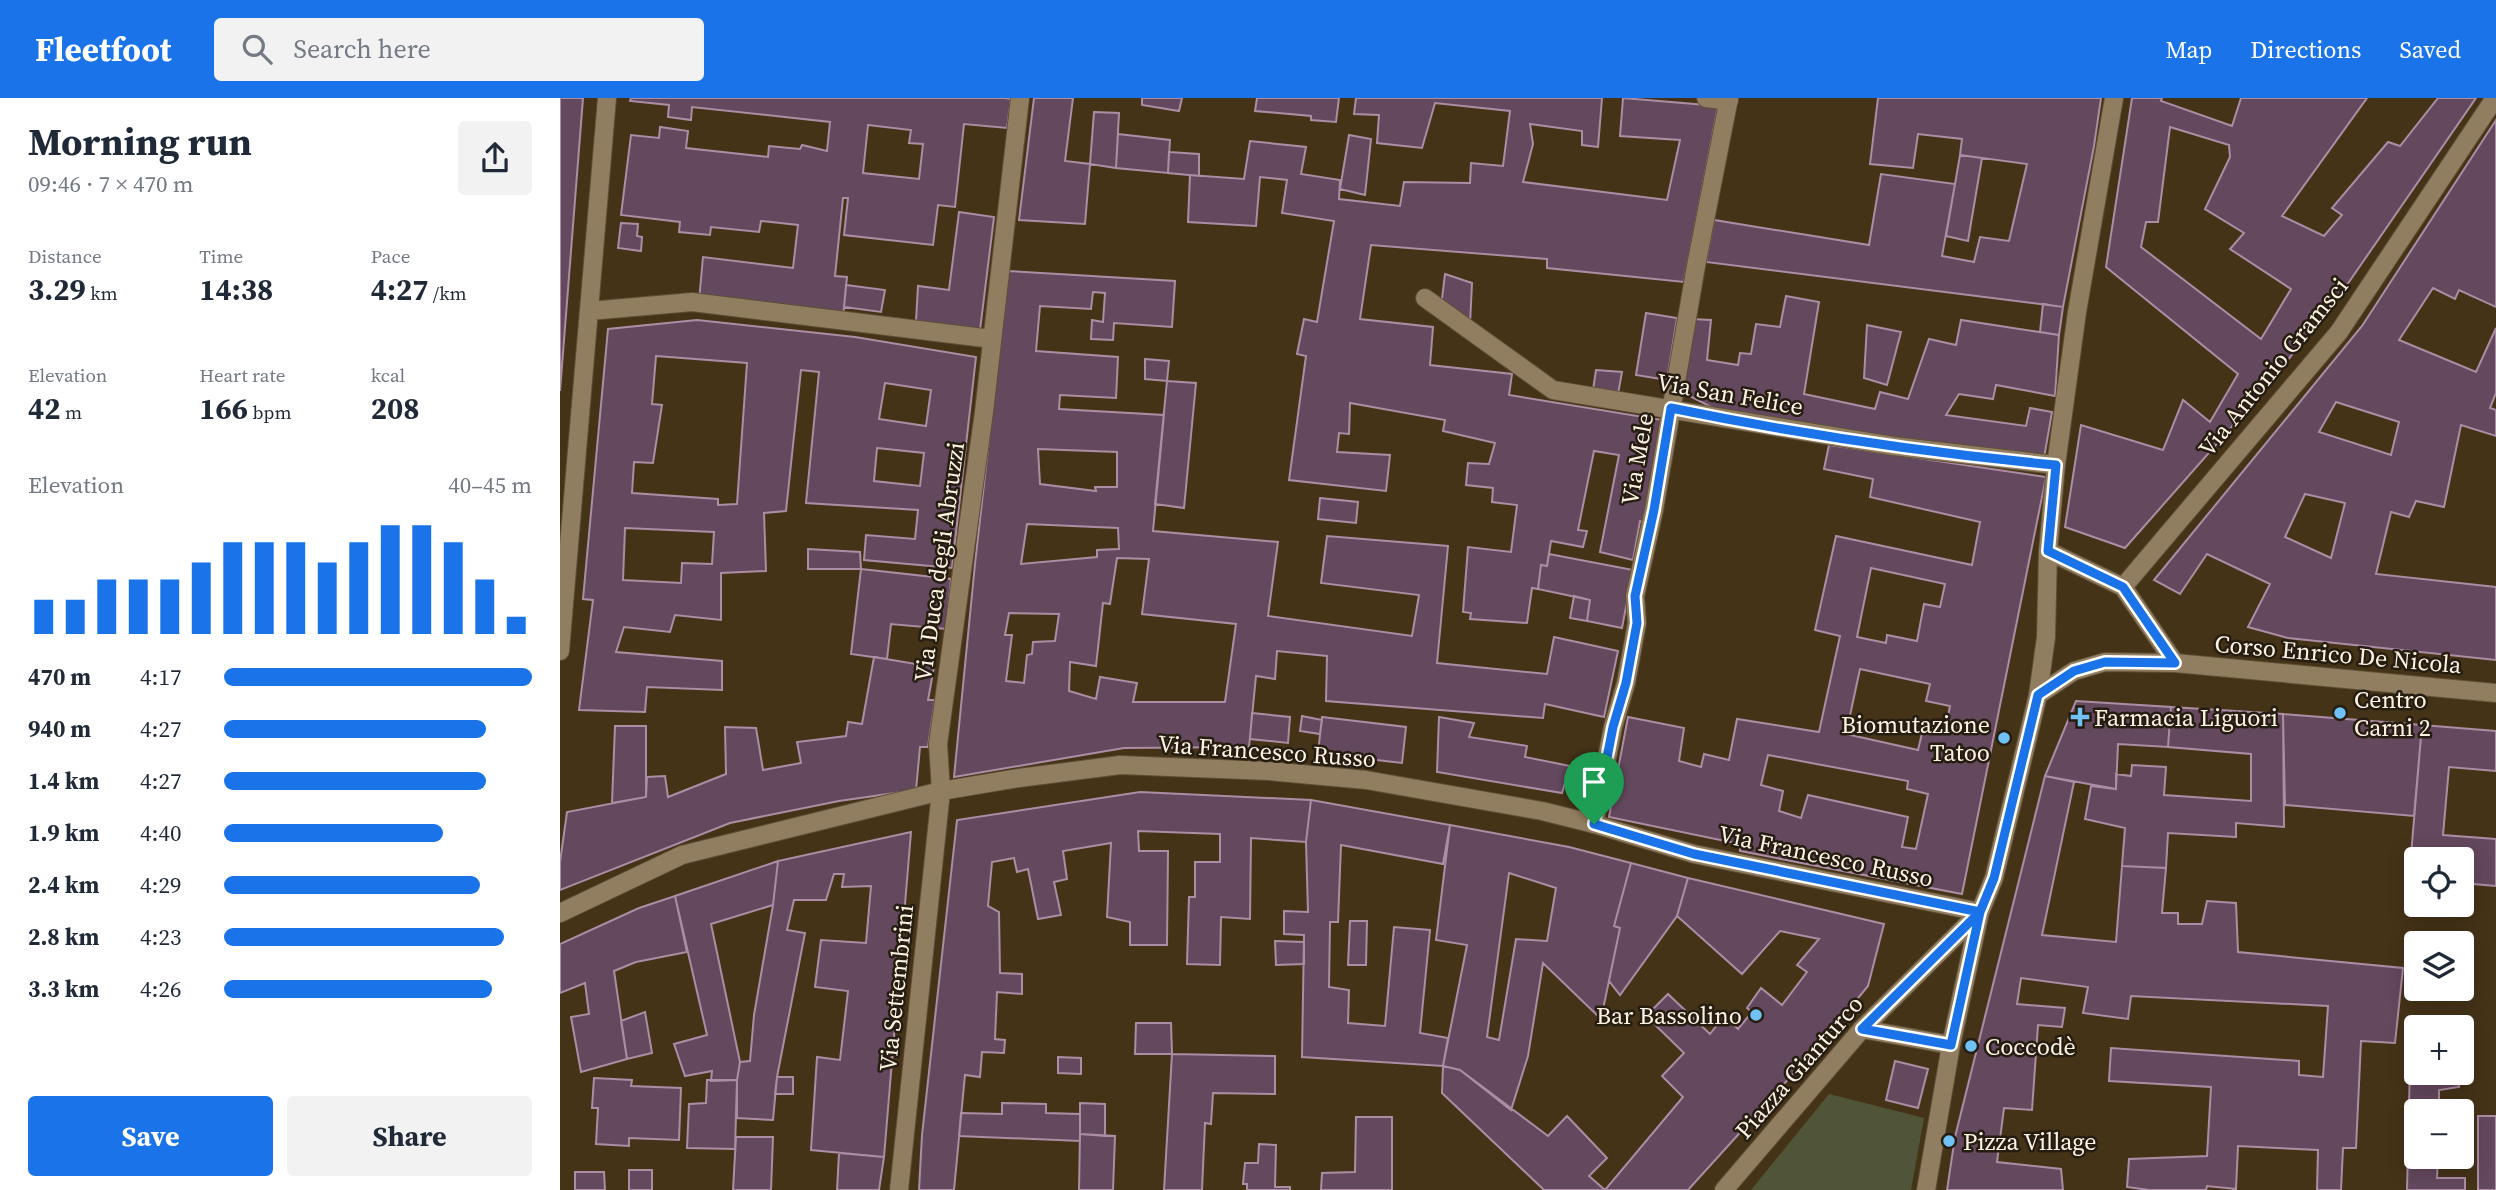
<!DOCTYPE html>
<meta charset="utf-8">
<style>
:root{--surface:#fff;--page:#f2f2f3;--text:#1f2937;--muted:#747a83;--accent:#1a73e8}
body{margin:0;font-family:"Source Serif 4",serif;background:var(--page);color:var(--text);height:100vh;display:flex;flex-direction:column;font-size:26px;white-space:nowrap}
*{box-sizing:border-box;margin:0}
p{font-size:23px;color:var(--muted)}
.icon{flex:none;width:38px;height:38px;fill:none;stroke:currentColor;stroke-width:2;stroke-linecap:round;stroke-linejoin:round}
.map{position:relative;flex:1;overflow:hidden}
.side{display:flex;flex-direction:column;background:var(--surface);width:560px}
.side>*{flex:none}
.tools{position:absolute;left:1844px;top:749px;display:grid;gap:14px}
.tools a{display:grid;place-items:center;width:70px;height:70px;border-radius:7px;background:var(--surface);box-shadow:0 4px 18px #0003;font-size:35px}
.pin{position:absolute;display:grid;place-items:center;width:60px;height:60px;color:#fff;margin:-72px -30px;border-radius:50% 50% 50% 0;rotate:-45deg;box-shadow:0 0 7px #0007}
.pin .icon{rotate:45deg}
.round{display:grid;place-items:center;flex:none;width:74px;height:74px;border-radius:7px;background:var(--page)}
.summary{display:flex;align-items:center;justify-content:space-between;height:119px;padding:0 28px}
h1{font-size:38px;font-weight:700;line-height:52px}
.metrics{display:grid;grid-template-columns:repeat(3,1fr);gap:10px;height:119px;padding:7px 28px}
.metrics div{display:grid;align-content:center}
.metrics b{font-size:30px;font-weight:700}
.metrics small{font-size:19px;font-weight:400}
.metrics p{font-size:19px}
.chart{height:196px;padding:14px 28px}
.chart p{display:flex;justify-content:space-between}
.chart svg{width:100%;height:126px;margin-top:7px;stroke:var(--accent);stroke-width:6}
.action{display:flex;gap:14px;margin-top:auto;padding:14px 28px}
.action a{flex:1;height:80px;border-radius:7px;background:var(--accent);color:#fff;font-size:28px;font-weight:700;line-height:80px;text-align:center}
.action a+a{background:var(--page);color:var(--text)}
ul{padding:0 28px;list-style:none;font-size:23px}
li{display:grid;grid-template-columns:112px 84px 1fr;align-items:center;height:52px}
li i{height:18px;border-radius:9px;background:var(--accent)}
header{display:flex;align-items:center;gap:42px;box-sizing:border-box;height:98px;padding:0 35px;background:var(--accent);color:#fff}
header strong{font-size:33px}
nav{display:flex;gap:38px;margin-inline-start:auto;font-size:24px}
.search{width:490px;height:63px;background:var(--page);display:flex;align-items:center;gap:18px;box-sizing:border-box;padding:0 24px;border-radius:7px;color:var(--muted);font-size:26px}
main{display:flex;flex:1;min-height:0}
.map>svg:first-child{display:block}
</style>
<header>
<strong>Fleetfoot</strong>
<div class="search"><svg class="icon" aria-label="search" viewBox="0 0 24 24"><circle cx="10" cy="10" r="6"/><path d="M15 15l6 6"/></svg>Search here</div>
<nav><a>Map</a><a>Directions</a><a>Saved</a></nav>
</header>
<main>
<section class="side">
<div class="summary"><div><h1>Morning run</h1><p>09:46 · 7 × 470 m</p></div><a class="round"><svg class="icon" aria-label="share" viewBox="0 0 24 24"><path d="M12 15V3M7 8l5-5 5 5M5 13v7h14v-7"/></svg></a></div>
<div class="metrics">
<div><p>Distance</p><b>3.29<small> km</small></b></div>
<div><p>Time</p><b>14:38</b></div>
<div><p>Pace</p><b>4:27<small> /km</small></b></div>
</div>
<div class="metrics">
<div><p>Elevation</p><b>42<small> m</small></b></div>
<div><p>Heart rate</p><b>166<small> bpm</small></b></div>
<div><p>kcal</p><b>208</b></div>
</div>
<div class="chart"><p><span>Elevation</span>40–45 m</p>
<svg viewBox="0 0 160 44" preserveAspectRatio="none"><path d="M5 44V32M15 44V32M25 44V25M35 44V25M45 44V25M55 44V19M65 44V12M75 44V12M85 44V12M95 44V19M105 44V12M115 44V6M125 44V6M135 44V12M145 44V25M155 44V38"/></svg>
</div>
<ul>
<li><b>470 m</b>4:17<i style="width:100%"></i></li>
<li><b>940 m</b>4:27<i style="width:85%"></i></li>
<li><b>1.4 km</b>4:27<i style="width:85%"></i></li>
<li><b>1.9 km</b>4:40<i style="width:71%"></i></li>
<li><b>2.4 km</b>4:29<i style="width:83%"></i></li>
<li><b>2.8 km</b>4:23<i style="width:91%"></i></li>
<li><b>3.3 km</b>4:26<i style="width:87%"></i></li>
</ul>
<div class="action"><a>Save</a><a>Share</a></div>
</section>
<div class="map">
<svg width="1936" height="1092" viewBox="0 0 1936 1092">
<rect width="100%" height="100%" fill="#453318"/>
<!-- green -->
<path fill="#505539" d="M1269,996L1364,1020L1351,1092H1191Z"/>
<!-- building -->
<path fill="#64485d" stroke="#ac8da4" stroke-width="2" fill-rule="evenodd" d="M0,0H23L0,293Z
M71,0H445L451,1L447,30L404,26L395,109L378,107L373,147L284,137L288,100H283L275,178L287,179L283,219L139,203L143,159L233,170L238,127L201,123L199,134L151,129L150,137L119,134L120,124L61,117L71,37L99,40L100,29L128,33L126,50L208,59L209,48L240,51L242,47L267,53L270,24L132,9L131,22L108,19L109,7L70,3ZM308,27L351,32L349,45L363,46L359,81L303,75Z
M474,0H513L505,63L530,66L525,126L459,122Z
M582,0H622L619,13L582,7Z
M697,0H779L776,24L751,22V18L695,13Z
M796,0H1042L1038,49L1022,47V33L970,26L973,46L963,84L1107,102L1120,42L1060,38L1063,0L1158,8L1124,184L987,170V161L811,147L800,221L873,229L870,267L952,276L949,297L1102,322L1083,424L1080,423L1073,462L1040,454L1059,357L1034,353L1018,432L1027,433L1023,449L991,443L987,468L981,467L978,491L972,490L967,525L910,521L911,515L903,514L908,449L951,454L957,407L932,404L933,390L906,387L908,365L929,366L935,345L883,333L885,322L790,305L789,336L779,335L777,354L830,357L826,393L729,382L746,258L737,256L744,221L757,224L774,123L722,115L727,82L700,79L696,128L628,124L630,77L684,81L690,43L746,49L741,76L780,82L779,101L840,108L844,84L910,85L911,65L943,68L950,13L875,5L862,50L817,45L819,17L794,16Z
M1318,0H1541L1534,48L1503,209L1146,164L1154,122L1309,147L1321,76L1395,86L1382,158L1414,164L1420,139L1449,143L1467,66L1400,57L1402,41L1358,36L1353,70L1310,66Z
M1572,0H1602L1601,3L1672,28L1681,0H1807L1722,118L1764,138L1782,117L1772,110L1828,44L1840,48L1878,0H1916L1789,184L1706,290L1565,450L1505,429L1521,327L1603,352L1623,302L1650,324L1678,276L1546,169ZM1610,29L1669,47L1670,59L1645,111L1684,135L1670,151L1731,191L1701,241L1581,149L1586,124H1598Z
M534,14L559,15L556,70L530,66Z
M1936,22V209L1899,192L1895,201L1873,190L1839,242L1916,274L1936,230V295L1930,310L1936,312V338L1901,327L1884,409L1856,403L1849,419L1831,414L1816,476L1936,489V562L1728,540L1688,529L1710,486L1647,456L1620,496L1594,482L1802,228ZM1776,304L1839,324L1831,357L1759,334ZM1745,396L1785,405L1771,460L1725,439Z
M558,36L610,42L608,75L556,70Z
M789,37L811,41L805,97L780,91Z
M609,54L639,56V78L608,75Z
M1400,57L1422,60L1408,143L1386,138Z
M399,114L434,119L420,232L356,223L358,188L389,192Z
M61,125L78,126L77,138L82,139L81,153L58,150Z
M448,173L615,183L612,229L554,225L553,242L531,241L532,222L543,224L545,195L533,194L531,211L480,208L476,253L558,259L556,300L500,297L499,311L604,317L593,433L718,444L708,518L852,538L859,497L761,485L767,438L888,448L877,565L987,576L994,539L1058,553L1044,619L985,606L983,620L766,603L767,558L717,553L715,581L696,578L689,649L564,650L394,679L415,466ZM478,351L557,354V389H535L536,393L480,386ZM467,426L558,430L559,451L537,452V459L461,466ZM557,460L589,461L582,516L676,526L665,604H573L577,585L540,579L536,601L509,593L510,564L536,568L543,505L550,506ZM449,515L499,516L495,543L473,544L472,556L467,557L464,585L446,583L452,537H445Z
M885,176L912,185L910,226L881,209Z
M286,187L325,192L321,214L284,209Z
M1226,198L1259,204L1244,296L1315,311L1320,294L1348,301L1369,241L1396,247L1401,222L1499,237L1495,298L1436,287L1433,301L1399,296L1386,317L1466,328L1470,310L1492,314L1484,360L1176,318L1153,310L1122,294L1132,221L1151,222L1147,262L1178,267L1180,255L1191,256L1196,226L1220,229Z
M1483,206L1503,209L1499,237L1480,234Z
M1086,215L1117,220L1107,282L1076,277Z
M137,222L295,239L416,259L392,470L304,462L306,437L355,441L358,412L246,405L259,274L241,272L226,413L204,415L206,473L161,475V522L115,517L110,534L64,529L56,554L162,563V592L87,589L85,614L19,612L33,502L23,501L48,231ZM96,258L187,265L177,406L158,407V401L72,395L74,364L93,365L102,307L92,306ZM325,285L371,292L366,328L319,321ZM317,350L364,355L360,388L314,383ZM65,430L154,434L152,466L122,465L121,485L63,482Z
M1307,227L1341,234L1327,287L1304,280Z
M585,261L609,263L607,283L585,281Z
M1036,272L1062,274L1058,296L1033,292Z
M607,283L636,285L624,410L595,406Z
M1269,347L1486,379L1402,796L1180,753V746L1049,719L1068,619L1124,630L1119,663L1141,669L1144,656L1169,662L1177,621L1259,634L1280,538L1255,532L1276,438L1412,467L1420,424L1310,399L1313,381L1264,371ZM1311,470L1385,486L1380,509L1364,506L1357,543L1327,537L1326,545L1297,539ZM1300,571L1370,586L1366,603L1390,608L1385,632L1364,627L1358,652L1286,636ZM1208,657L1348,683L1347,691L1368,696L1356,751L1342,749L1348,719L1248,697L1241,720L1219,713L1223,693L1201,687Z
M760,400L798,404L796,425L758,421Z
M248,451L300,454L301,471H248Z
M989,456L1073,472L1062,530L1027,523L1030,502L978,491L981,467L987,468Z
M301,471L391,481L386,531L331,526L327,561L291,556Z
M1014,498L1030,502L1027,523L1010,520Z
M314,559L374,569L368,602H375L368,649H360L356,692L279,703L170,725L0,792V764L7,714L86,699L87,679L105,678L108,699L166,676L165,629L196,630L203,672L241,665L237,644L286,638L288,624L302,626Z
M1516,603L1611,609L1608,649L1558,646L1556,691L1485,678Z
M1611,609L1723,616L1724,729L1676,725V739L1608,735L1606,770L1562,768L1565,730L1525,721L1531,688L1556,691V676L1571,678L1572,667L1606,669L1604,697L1691,703V656L1608,649Z
M692,615L730,619L728,645L690,641Z
M1723,616L1862,627L1854,718L1725,707Z
M742,618L762,622L760,636L740,633Z
M762,619L846,629L842,665L758,655Z
M879,619L914,625L909,639L967,648L965,659L1010,668L1002,695L877,674Z
M1862,627L1936,633V673L1889,669L1883,737L1936,741V788L1902,785V761H1857V781H1849Z
M55,628H86V699L52,705Z
M1485,678L1514,684L1482,837L1556,844L1562,768L1606,770L1602,815H1618V826H1642L1647,803L1676,805L1678,854L1843,870L1835,945L1801,943L1796,1050H1783L1781,1092H1757L1758,1052L1678,1048L1676,1091L1647,1088L1646,1092H1589L1567,1089L1569,1061L1647,1058L1651,989L1549,983L1551,950L1739,963V977L1763,979L1768,908L1571,898L1568,921L1523,915L1528,889L1461,880L1457,906L1505,910L1502,929L1478,927L1472,1012L1444,1010L1437,1064L1501,1071L1503,1092H1387L1395,1039Z
M580,694L751,702L746,744L691,740L690,821L661,819L660,867L627,866L629,799H635V764H660V736L578,733L579,753H608L607,847H570V824L547,819L551,745L503,753L507,781L494,784L501,817L478,821L468,771L457,774L454,760L432,764L428,808L439,814L440,875L462,876V896L437,894L435,941L445,942L444,955L422,954L420,979L405,977L394,1092H359L362,1037L397,722Z
M751,702L890,727L883,766L781,747L778,824H770L769,889L789,892L788,925L825,928L834,829L870,832L860,935L888,940L883,968L742,959L744,837L724,836V813L748,814L746,744Z
M890,727L1009,749L1071,765L1054,828L1060,830L1041,921L983,865L968,958L951,1012L900,972L883,968L907,847L876,842ZM949,775L996,790L987,843L956,841L939,942L927,939Z
M351,734L324,1059L251,1052L257,959L280,962L288,893L255,889L261,842L306,845L311,788L282,789L284,776H274L266,802H234L227,832L245,835L217,979L213,1022L177,1020V982L180,964L190,963L194,917L213,807L218,763Z
M218,763L213,807L151,826L180,964L177,982L151,983L152,973L125,978L114,946L147,937L115,798Z
M1071,765L1128,780L1117,818L1060,897L1049,883L1060,830L1054,828Z
M1128,780L1324,826L1308,888L1262,944L1128,1092H1045L1123,999L1102,978L1124,955L1086,918L1108,896L1150,936L1164,918L1178,931L1192,914L1187,910L1201,890L1222,907L1247,874L1237,867L1259,841L1220,833L1182,876L1117,818Z
M115,798L127,854L76,864L54,873L67,961L21,974L11,919L29,916L25,885L0,895V846L79,810Z
M790,823H807L806,867H788Z
M715,843L744,844V866L716,867Z
M85,914L92,955L67,961L61,923Z
M576,925H611L612,956H575Z
M612,956L715,958V996L653,995L651,1026L645,1025L642,1092H604Z
M498,959L521,960V976L498,975Z
M1335,963L1368,971L1358,1010L1326,1002Z
M1850,966L1857,967V975H1898L1899,989L1879,992V1013H1857V1059H1878L1877,1080H1905V1092H1847Z
M883,968L900,972L988,1038L1007,1018L1047,1060L1029,1078L1045,1092H984L882,995Z
M217,979H233V996H215Z
M34,980L72,982L71,988L121,990L119,1042L69,1040V1048L36,1046L38,1010H32Z
M147,982H177L175,1051L127,1050L129,1006L146,1005Z
M442,1005L486,1006V1015L520,1016V1043L399,1038L401,1015L442,1016Z
M520,1005L545,1006V1038L520,1036Z
M1918,1018H1936V1092H1918Z
M796,1019H832V1092H761L762,1075L795,1074Z
M520,1036L555,1038L553,1092H519Z
M176,1039H213L211,1092H173Z
M699,1046L716,1047L715,1089H730V1092H687V1086H683L685,1065H698Z
M279,1055L324,1059L319,1092H277Z
M69,1072H92V1092H69Z
M15,1074H44L45,1092H15Z"/>
<g fill="none" stroke-linecap="round" stroke-linejoin="round">
<!-- street casing -->
<g stroke="#5e4f36" stroke-width="20">
<path id="street" d="M1146,0L1169,3
M865,200L993,292L1333,348L1496,367
M29,213L132,204L432,241
M1488,453L1563,489L1615,565
M1563,489L1779,234L1935,0
M0,553L47,0
M1478,597L1486,539L1488,453L1496,367L1517,214L1554,0
M1034,726L1053,629L1066,585L1077,525L1075,498L1094,412L1136,168L1169,0
M339,1092L381,693L378,646L424,314L460,0"/>
</g>
<!-- secondary casing -->
<g stroke="#5e4f36" stroke-width="20">
<path id="secondary" d="M0,815L122,757L381,693L459,680L560,667L709,673L806,682L982,713L1034,726L1134,756L1420,814
M1302,931L1391,947
M1164,1092L1302,931L1420,814
M1366,1092L1391,947L1420,814L1434,780L1478,597L1514,573L1545,564L1615,565L1936,595"/>
</g>
<!-- street -->
<use href="#street" stroke="#917d5f" stroke-width="18"/>
<!-- secondary -->
<use href="#secondary" stroke="#917d5f" stroke-width="18"/>
</g>
<g fill="none" stroke-linecap="round" stroke-linejoin="round">
<!-- route casing -->
<g stroke="#fff" stroke-width="14">
<path id="route" d="M1034,726L1134,756L1420,814L1391,947L1302,931L1420,814L1434,780L1478,597L1514,573L1545,564L1615,565L1563,489L1488,453L1496,367C1367,355 1238,336 1111,310L1094,412L1075,498L1077,525L1066,585L1053,629L1034,726"/>
</g>
<!-- route -->
<use href="#route" stroke="#1a73e8" stroke-width="9"/>
</g>
<!-- markers -->
<g fill="#70c2f4" stroke="#251d11" stroke-width="2.5">
<circle cx="1780" cy="615" r="7"/>
<path d="M1516.5 608.5h7v7h7v7h-7v7h-7v-7h-7v-7h7z"/>
<circle cx="1444" cy="640" r="7"/>
<circle cx="1196" cy="917" r="7"/>
<circle cx="1411" cy="948" r="7"/>
<circle cx="1389" cy="1043" r="7"/>
</g>
<g text-anchor="middle" dominant-baseline="central" stroke-width="5" stroke-linejoin="round" paint-order="stroke">
<!-- street labels -->
<g font-size="24" fill="#fef3e3" stroke="#251d11">
<text transform="translate(1713 269) rotate(-51)">Via Antonio Gramsci</text>
<text transform="translate(1170 296) rotate(10)">Via San Felice</text>
<text transform="translate(1077 361) rotate(-80)">Via Mele</text>
<text transform="translate(379 464) rotate(-82)">Via Duca degli Abruzzi</text>
<text transform="translate(1778 556) rotate(5)">Corso Enrico De Nicola</text>
<text transform="translate(707 653) rotate(4)">Via Francesco Russo</text>
<text transform="translate(1266 758) rotate(12)">Via Francesco Russo</text>
<text transform="translate(336 890) rotate(-84)">Via Settembrini</text>
<text transform="translate(1239 969) rotate(-49)">Piazza Gianturco</text>
</g>
<!-- poi labels -->
<g font-size="24" fill="#fef3e3" stroke="#251d11" text-anchor="start">
<text x="1794" y="601">Centro<tspan x="1794" dy="28">Carni 2</tspan></text>
<text x="1534" y="619">Farmacia Liguori</text>
<text x="1430" y="626" text-anchor="end">Biomutazione<tspan x="1430" dy="28">Tatoo</tspan></text>
<text x="1182" y="917" text-anchor="end">Bar Bassolino</text>
<text x="1425" y="948">Coccodè</text>
<text x="1403" y="1043">Pizza Village</text>
</g>
</g>
</svg>
<div class="tools">
<a><svg class="icon" aria-label="locate" viewBox="0 0 24 24"><circle cx="12" cy="12" r="6"/><path d="M12 2v4M12 18v4M2 12h4M18 12h4"/></svg></a>
<a><svg class="icon" aria-label="layers" viewBox="0 0 24 24"><path d="M12 4l9 5-9 5-9-5zM3 14l9 5 9-5"/></svg></a>
<a>+</a>
<a>−</a>
</div>
<div class="pin" style="left:1034px;top:726px;background:#1e9e55"><svg class="icon" aria-label="arrive" viewBox="0 0 24 24"><path d="M6 21V4h12l-3 4 3 4H6"/></svg></div>
</div>
</main>
